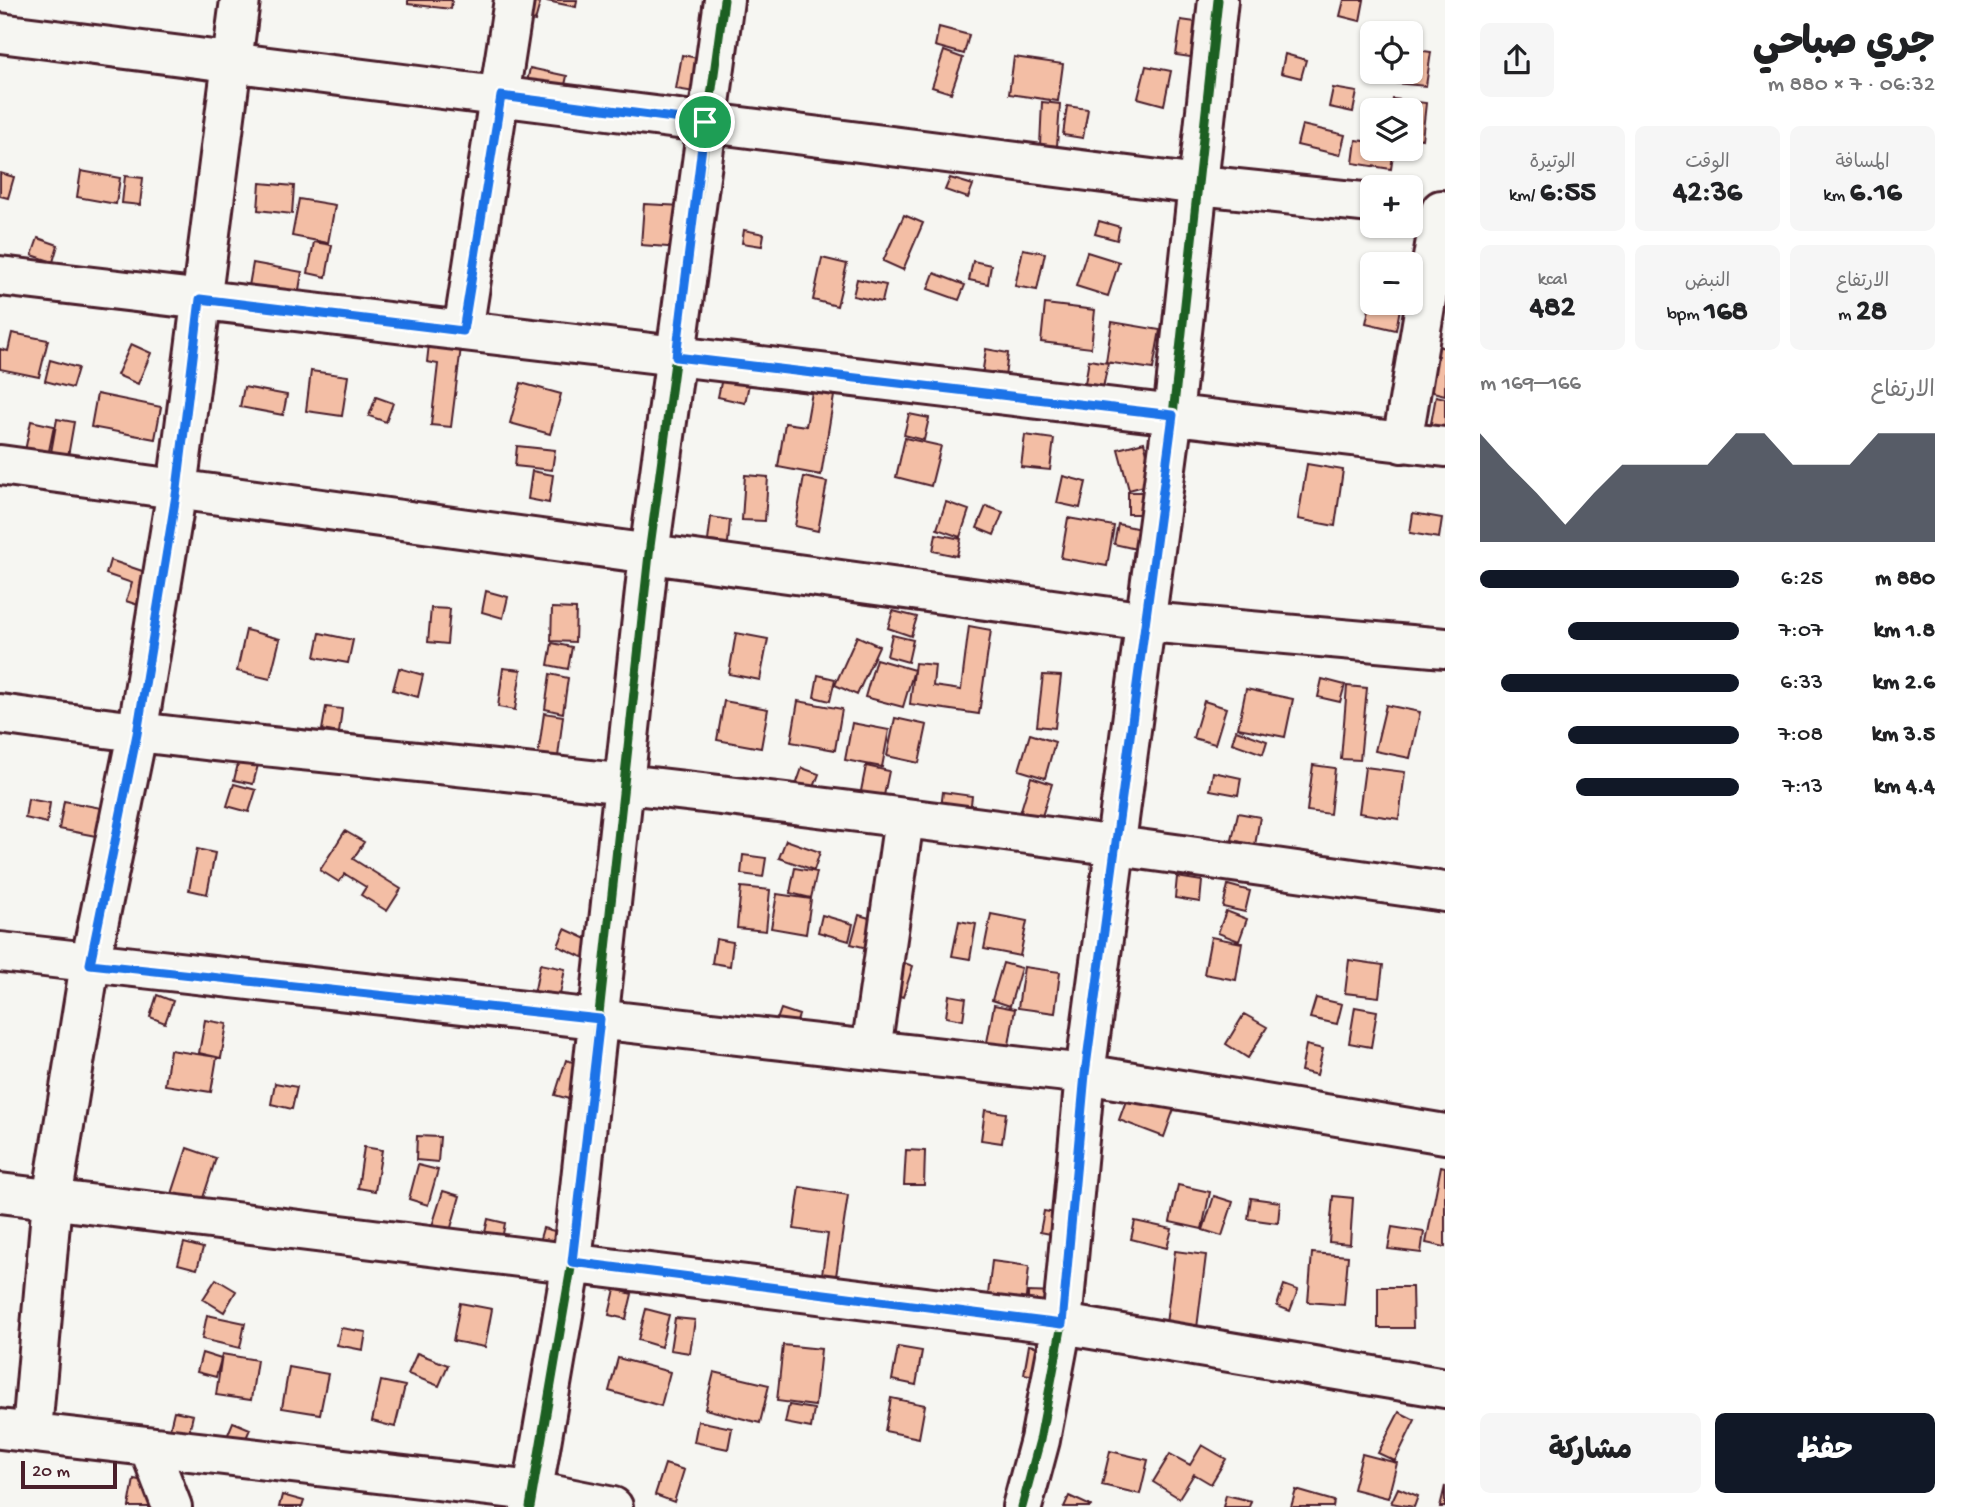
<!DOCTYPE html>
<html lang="ar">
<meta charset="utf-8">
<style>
:root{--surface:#fff;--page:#f6f6f6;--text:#202124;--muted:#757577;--accent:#111827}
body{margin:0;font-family:"Gochi Hand","Playpen Sans Arabic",sans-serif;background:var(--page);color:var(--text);direction:rtl;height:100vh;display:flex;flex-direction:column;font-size:26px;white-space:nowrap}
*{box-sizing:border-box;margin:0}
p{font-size:23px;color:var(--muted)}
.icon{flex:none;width:38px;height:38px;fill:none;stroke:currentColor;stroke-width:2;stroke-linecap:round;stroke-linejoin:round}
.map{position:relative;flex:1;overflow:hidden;direction:ltr}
.side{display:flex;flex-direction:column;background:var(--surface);width:525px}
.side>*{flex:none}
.controls{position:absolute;left:1360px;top:21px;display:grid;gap:14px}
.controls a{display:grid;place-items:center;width:63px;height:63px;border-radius:10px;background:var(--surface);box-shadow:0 2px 5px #0004;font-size:35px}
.scale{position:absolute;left:21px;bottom:18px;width:96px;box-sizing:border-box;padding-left:7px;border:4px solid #4a1f2b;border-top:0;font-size:19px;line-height:24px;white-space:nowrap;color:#4a1f2b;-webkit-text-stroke:5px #f6f6f2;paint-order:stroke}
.pin{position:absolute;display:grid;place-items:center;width:60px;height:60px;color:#fff;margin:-30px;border:4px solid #fff;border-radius:50%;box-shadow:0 2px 7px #0007}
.round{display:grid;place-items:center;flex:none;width:74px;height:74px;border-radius:10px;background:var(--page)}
.head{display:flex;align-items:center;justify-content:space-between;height:119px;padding:0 35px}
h1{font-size:38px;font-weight:800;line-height:52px}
.stats{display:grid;grid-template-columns:repeat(3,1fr);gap:10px;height:119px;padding:7px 35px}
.stats div{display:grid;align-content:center;border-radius:10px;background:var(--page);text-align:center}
.stats b{font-size:30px;font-weight:800}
.stats small{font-size:19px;font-weight:400}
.stats p{font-size:19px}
.chart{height:196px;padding:14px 35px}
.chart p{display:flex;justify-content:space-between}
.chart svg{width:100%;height:126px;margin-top:7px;fill:var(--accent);opacity:.7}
.primary-button{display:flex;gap:14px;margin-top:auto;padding:14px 35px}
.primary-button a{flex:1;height:80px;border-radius:10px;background:var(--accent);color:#fff;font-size:28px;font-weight:800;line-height:80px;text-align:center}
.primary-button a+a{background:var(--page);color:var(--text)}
ul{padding:0 35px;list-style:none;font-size:23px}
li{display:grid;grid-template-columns:112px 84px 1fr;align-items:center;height:52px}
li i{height:18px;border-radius:9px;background:var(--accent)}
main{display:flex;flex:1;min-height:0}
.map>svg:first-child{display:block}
</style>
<main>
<section class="side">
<div class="head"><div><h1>جري صباحي</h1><p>06:32 · 7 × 880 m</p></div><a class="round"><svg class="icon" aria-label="share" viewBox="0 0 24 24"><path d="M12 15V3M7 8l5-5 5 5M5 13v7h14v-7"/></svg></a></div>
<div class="stats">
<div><p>المسافة</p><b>6.16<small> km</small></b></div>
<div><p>الوقت</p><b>42:36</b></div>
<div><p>الوتيرة</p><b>6:55<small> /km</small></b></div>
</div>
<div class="stats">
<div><p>الارتفاع</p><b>28<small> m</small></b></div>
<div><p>النبض</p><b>168<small> bpm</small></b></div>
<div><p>kcal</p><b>482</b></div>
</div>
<div class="chart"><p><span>الارتفاع</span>166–169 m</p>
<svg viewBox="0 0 160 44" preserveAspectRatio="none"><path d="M0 44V6L10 17L20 27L30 38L40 27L50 17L60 17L70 17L80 17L90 6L100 6L110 17L120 17L130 17L140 6L150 6L160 6V44z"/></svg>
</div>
<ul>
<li><b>880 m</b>6:25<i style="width:100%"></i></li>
<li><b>1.8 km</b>7:07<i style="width:66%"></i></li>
<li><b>2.6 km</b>6:33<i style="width:92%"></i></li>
<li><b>3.5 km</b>7:08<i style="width:66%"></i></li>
<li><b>4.4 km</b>7:13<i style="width:63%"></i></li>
</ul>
<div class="primary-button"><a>حفظ</a><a>مشاركة</a></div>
</section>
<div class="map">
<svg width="1445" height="1507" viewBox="0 0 1445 1507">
<rect width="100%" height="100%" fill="#f6f6f2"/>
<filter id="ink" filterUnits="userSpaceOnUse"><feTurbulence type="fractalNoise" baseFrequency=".0143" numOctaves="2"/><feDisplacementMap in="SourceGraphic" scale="14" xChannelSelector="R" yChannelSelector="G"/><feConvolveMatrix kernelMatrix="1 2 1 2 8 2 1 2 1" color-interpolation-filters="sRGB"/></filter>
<g filter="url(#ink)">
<!-- building -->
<path fill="#f3bea5" stroke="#4a1f2b" stroke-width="2" d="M408,0H452L451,9L408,4Z
M529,0L540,3L535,21L512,15Z
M542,0H577L576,7Z
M1344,0H1364L1360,21L1340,16Z
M1181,20L1217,25L1212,60L1176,55Z
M939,27L969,35L964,54L935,46Z
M1410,49L1431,52L1426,86L1395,83L1396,72H1410Z
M944,51L963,58L951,93L932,87Z
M1285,54L1306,60L1301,78L1281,73Z
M682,55L719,62L713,95L676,89Z
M1014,57L1063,64L1058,101L1009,94Z
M1146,66L1171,71L1164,105L1138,98Z
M530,68L567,76L563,94L526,87Z
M1333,88L1357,92L1353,112L1329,107Z
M1393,99L1426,103L1422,139L1410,137V110H1391Z
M1042,102L1060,104L1057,146L1040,145Z
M1067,106L1088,109L1083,138L1063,135Z
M1302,125L1345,135L1340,155L1297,145Z
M1356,140L1372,142V149H1394L1391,169L1353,163Z
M81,171L120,178L116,204L77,197Z
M0,173L14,177L8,198L0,196Z
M125,176L143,178L140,205L122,203Z
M950,178L973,185L968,198L945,190Z
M260,183L294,186L292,214L258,210Z
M299,199L335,205L328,243L292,236Z
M644,204L683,206L681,248L641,245Z
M904,215L923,223L903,270L883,261Z
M1099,221L1120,227L1117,240L1095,234Z
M744,230L764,234L762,246L742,243Z
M38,238L58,245L53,262L32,255Z
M314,242L332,245L326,277L308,273Z
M1023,249L1045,253L1037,290L1015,286Z
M1087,252L1119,262L1108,296L1076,286Z
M822,258L847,264L837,306L813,300Z
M973,261L991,265L988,284L969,280Z
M253,263L302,272L298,296L249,286Z
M934,273L965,285L959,300L928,289Z
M857,279L886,285L882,302L853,296Z
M1372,296V303H1401L1396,330L1366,323Z
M1045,304L1095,310L1091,348L1041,342Z
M1112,322L1160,330L1153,369L1106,362Z
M12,333L48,340L39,377L0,369V349L8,351Z
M131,344L151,353L138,384L117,375Z
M429,344L461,347L451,427L431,425L438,364L427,362Z
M1429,344L1445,348V395L1417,388Z
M986,349L1008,353L1004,385L981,382Z
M50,360L78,368L72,388L45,381Z
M1089,360L1108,363L1101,398L1083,395Z
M311,371L348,376L342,416L306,411Z
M722,378L749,384L745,403L718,397Z
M521,383L561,394L550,434L510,423Z
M244,387L287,395L283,415L240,407Z
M812,392L834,396L821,475L778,467L785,423L806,426Z
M97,394L161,407L155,439L91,427Z
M1436,396L1445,398V437L1429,434Z
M376,397L393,403L386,422L369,416Z
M909,414L929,418L924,440L904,435Z
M57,419L74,422L67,462L50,458Z
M31,421L54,426L48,456L25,451Z
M1025,435L1054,439L1050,470L1021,467Z
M905,438L941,446L931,486L896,477Z
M1144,442L1155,483L1129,490L1118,449Z
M517,446L555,450L552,470L515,466Z
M1307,464L1343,470L1335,526L1298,519Z
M532,471L553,475L549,503L528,499Z
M745,475L768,477L765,521L742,520Z
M1063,476L1086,482L1080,508L1057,503Z
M804,477L827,482L818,531L795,526Z
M1128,492H1155V514H1128Z
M946,502L969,510L960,537L937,529Z
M986,506L1003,512L994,535L977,528Z
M1413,513L1442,518L1439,538L1410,533Z
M711,517L730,520L728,543L708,541Z
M1068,518L1114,526L1107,566L1061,558Z
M1118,524L1149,531L1145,551L1114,544Z
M936,534L961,539L957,556L933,551Z
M110,560L148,573L138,605L126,601L132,583L106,574Z
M486,591L508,597L503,618L482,612Z
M431,608L450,609L447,644L428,642Z
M552,608L576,609L575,642L551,641Z
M893,611L917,617L911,636L888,628Z
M969,626L991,630L979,714L910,704L915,663L935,665L933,686L961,690Z
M246,630L280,639L270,679L237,671Z
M320,633L353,640L348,663L315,657Z
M736,633L768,639L760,680L729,674Z
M892,635L913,640L908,662L887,656Z
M857,636L879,646L857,695L835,685Z
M552,643L572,647L568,669L548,665Z
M876,659L914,670L903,707L865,697Z
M399,668L423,675L418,697L393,690Z
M503,668L521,670L515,710L498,707Z
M550,674L568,678L563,713L545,709Z
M818,675L835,679L830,701L814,697Z
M1043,675L1061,676L1055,728L1037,726Z
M1322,679L1345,685L1340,702L1318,697Z
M1347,686L1367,688L1360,760L1341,759Z
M1246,689L1293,699L1285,737L1238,728Z
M724,701L768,709L761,748L717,740Z
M798,701L842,709L835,750L791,742Z
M1204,701L1226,708L1215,744L1193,738Z
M1386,705L1420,712L1410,758L1375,751Z
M326,707L342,709L339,733L322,730Z
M544,713L563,716L556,773L536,770Z
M895,718L927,725L919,763L887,756Z
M852,723L889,730L882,767L845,760Z
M1236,730L1267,741L1263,754L1232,743Z
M1030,734L1055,742L1045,778L1019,770Z
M239,760L258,765L253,784L234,780Z
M1313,765L1335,768L1330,814L1307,811Z
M866,766L889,771L881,810L858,806Z
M1365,767L1405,772L1399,819L1359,813Z
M802,768L819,774L808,803L792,797Z
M1213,772L1241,778L1238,795L1210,790Z
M1031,777L1052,784L1038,829L1017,823Z
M234,784L256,790L249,812L227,806Z
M943,792L972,796L969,820L940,816Z
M28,799L50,803L47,823L25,818Z
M64,801L101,808L96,836L59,829Z
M1238,813L1260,817L1255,845L1232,840Z
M345,831L364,842L353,859L401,889L387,911L361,895L366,887L345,874L339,882L320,870Z
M786,840L820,852L814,870L779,858Z
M197,849L215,853L207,894L189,890Z
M743,855L766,858L763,877L741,874Z
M795,868L817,872L811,898L790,893Z
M1177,877L1202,881L1200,902L1175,898Z
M1228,885L1250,891L1245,912L1223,907Z
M741,887L770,890L766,931L737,928Z
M777,894L811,899L806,934L771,928Z
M1226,911L1247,919L1239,941L1218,933Z
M991,914L1027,921L1020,956L984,949Z
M822,915L853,924L849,941L818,932Z
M859,915L883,922L875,950L851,944Z
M959,921L976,924L970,959L952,956Z
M565,929L600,945L593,962L558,946Z
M1211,937L1242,943L1236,980L1204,974Z
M716,939L733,942L730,966L712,963Z
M885,956L913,966L903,997L875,988Z
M1349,960L1383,965L1379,997L1345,993Z
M1003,963L1021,968L1010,1006L992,1000Z
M540,964L565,969L557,1010L532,1005Z
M1024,967L1060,972L1055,1013L1018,1008Z
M157,995L173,1001L165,1023L150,1017Z
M949,995L966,998L963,1020L946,1017Z
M1316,998L1342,1004L1337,1024L1310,1018Z
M994,1005L1015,1009L1007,1057L985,1053Z
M1355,1007L1377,1011L1371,1047L1349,1043Z
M781,1009L799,1015L792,1037L773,1031Z
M1244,1014L1267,1027L1248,1058L1226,1044Z
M205,1020L227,1024L221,1058L199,1053Z
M1306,1045L1323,1049L1317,1075L1301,1071Z
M170,1050L217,1057L211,1092L165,1085Z
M566,1060L600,1070L590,1105L555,1095Z
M275,1083L297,1087L292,1109L271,1104Z
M1131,1087L1176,1103L1164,1137L1119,1120Z
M985,1110L1006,1113L1002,1143L981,1140Z
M417,1136L440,1137L438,1162L416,1160Z
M364,1147L382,1150L375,1191L358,1188Z
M187,1148L216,1158L201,1204L172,1194Z
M906,1150L925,1151L924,1185H904Z
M418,1165L438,1170L428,1205L409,1199Z
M1441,1166L1445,1167V1247L1426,1243Z
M1178,1185L1210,1192L1202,1229L1170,1222Z
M800,1187L848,1195L835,1283L821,1281L828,1234L794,1229Z
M443,1191L460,1196L450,1231L432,1226Z
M1214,1196L1233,1202L1222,1236L1203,1230Z
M1333,1196L1353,1198L1350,1244L1329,1242Z
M1251,1198L1280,1202L1278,1223L1248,1219Z
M1044,1211L1066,1215L1061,1236L1040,1232Z
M488,1219L505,1223L501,1245L483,1242Z
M1135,1221L1172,1229L1167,1248L1131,1239Z
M1392,1227L1424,1232L1421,1253L1388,1249Z
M543,1228L577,1237L537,1249Z
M184,1243L203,1248L197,1269L178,1264Z
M1175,1251L1206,1255L1197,1328L1166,1324Z
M1312,1253L1348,1256L1344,1305L1308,1302Z
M992,1261L1029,1266L1025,1307L987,1303Z
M216,1279L236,1291L224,1312L203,1299Z
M1284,1285L1298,1290L1290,1311L1277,1306Z
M1378,1287H1412L1413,1328H1378Z
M615,1289L632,1294L626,1319L609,1315Z
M1028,1292L1057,1293V1311L1028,1309Z
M460,1303L492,1309L485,1347L453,1341Z
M646,1309L669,1315L661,1347L638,1340Z
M207,1315L245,1323L240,1348L202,1339Z
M675,1318L695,1320L690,1353L670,1350Z
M341,1328L366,1332L363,1350L337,1345Z
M783,1345L821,1349L815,1406L777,1401Z
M1029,1345L1054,1350L1049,1378L1024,1374Z
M898,1347L922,1351L916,1385L892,1380Z
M202,1353L221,1359L216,1377L197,1372Z
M417,1353L448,1365L439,1386L408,1374Z
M222,1354L257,1360L251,1400L216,1395Z
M618,1358L670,1372L661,1406L609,1391Z
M289,1367L328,1374L320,1414L282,1408Z
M714,1372L769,1385L760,1423L705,1409Z
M381,1381L405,1386L395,1427L372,1421Z
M891,1398L925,1405L919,1438L885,1431Z
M789,1405L814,1409L811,1428L785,1423Z
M174,1411L193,1415L188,1437L169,1432Z
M1399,1412L1415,1420L1395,1461L1378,1453Z
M698,1421L732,1428L728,1449L694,1442Z
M233,1422L250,1429L241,1450L224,1444Z
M1202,1445L1226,1459L1211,1484L1194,1474L1179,1498L1153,1482L1170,1454L1190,1465Z
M1110,1451L1148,1460L1140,1494L1102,1485Z
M1362,1454L1397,1463L1388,1498L1353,1489Z
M665,1464L684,1470L674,1502L655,1495Z
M134,1479L160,1484L156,1507H129Z
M1445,1486V1507H1440Z
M1398,1488L1418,1496L1414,1507L1391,1503Z
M1296,1490L1334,1501L1333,1507H1291Z
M282,1495L304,1501L302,1507H279Z
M1226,1495L1251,1501L1249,1507H1223Z
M1069,1496L1091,1506L1090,1507H1064Z"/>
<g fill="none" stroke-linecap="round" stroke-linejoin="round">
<!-- street casing -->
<g stroke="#4a1f2b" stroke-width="44">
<path id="street" d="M0,33L1199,185L1372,203
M0,276L1445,447
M463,331L514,0
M1402,443L1441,210
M0,465L1147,622L1445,648
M0,714C208,744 417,760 625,784C899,815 1172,853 1445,892
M0,952L1085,1074L1445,1134
M871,1050L904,819
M0,1193L1062,1324L1445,1388
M0,1429L533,1491L613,1507
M32,1431L52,1200L90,964L137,734L177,489L240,0
M149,1447L172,1507
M530,1507L572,1262L649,554L724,0
M1022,1507L1040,1440L1062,1324L1085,1074L1173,415L1218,0"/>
</g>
<!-- street -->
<use href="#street" stroke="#f6f6f2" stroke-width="38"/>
<!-- cycleway casing -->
<g stroke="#f6f6f2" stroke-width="13">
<path id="cycleway" d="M530,1507L572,1262L649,554L724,0
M1022,1507L1040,1440L1062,1324L1085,1074L1173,415L1218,0"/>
</g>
<!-- cycleway -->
<use href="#cycleway" stroke="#1b5e20" stroke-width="9"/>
</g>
</g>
<g fill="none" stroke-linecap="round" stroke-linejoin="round" filter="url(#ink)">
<!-- route casing -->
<g stroke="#fff" stroke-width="14">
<path id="route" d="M501,96L705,122L676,357L1173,415L1085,1074L1062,1324L572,1262L600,1019L90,964L137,734L177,489L200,299L463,331Z"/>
</g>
<!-- route -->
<use href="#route" stroke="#1a73e8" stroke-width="9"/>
</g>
</svg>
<div class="controls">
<a><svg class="icon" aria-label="locate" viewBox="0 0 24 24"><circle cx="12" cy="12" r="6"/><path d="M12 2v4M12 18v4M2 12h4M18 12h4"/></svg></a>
<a><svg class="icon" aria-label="layers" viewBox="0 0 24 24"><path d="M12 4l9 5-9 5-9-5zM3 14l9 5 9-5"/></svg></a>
<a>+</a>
<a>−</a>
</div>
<div class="scale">20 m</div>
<div class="pin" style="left:705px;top:122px;background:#1e9e55"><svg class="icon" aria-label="arrive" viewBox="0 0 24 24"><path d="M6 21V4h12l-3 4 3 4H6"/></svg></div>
</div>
</main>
